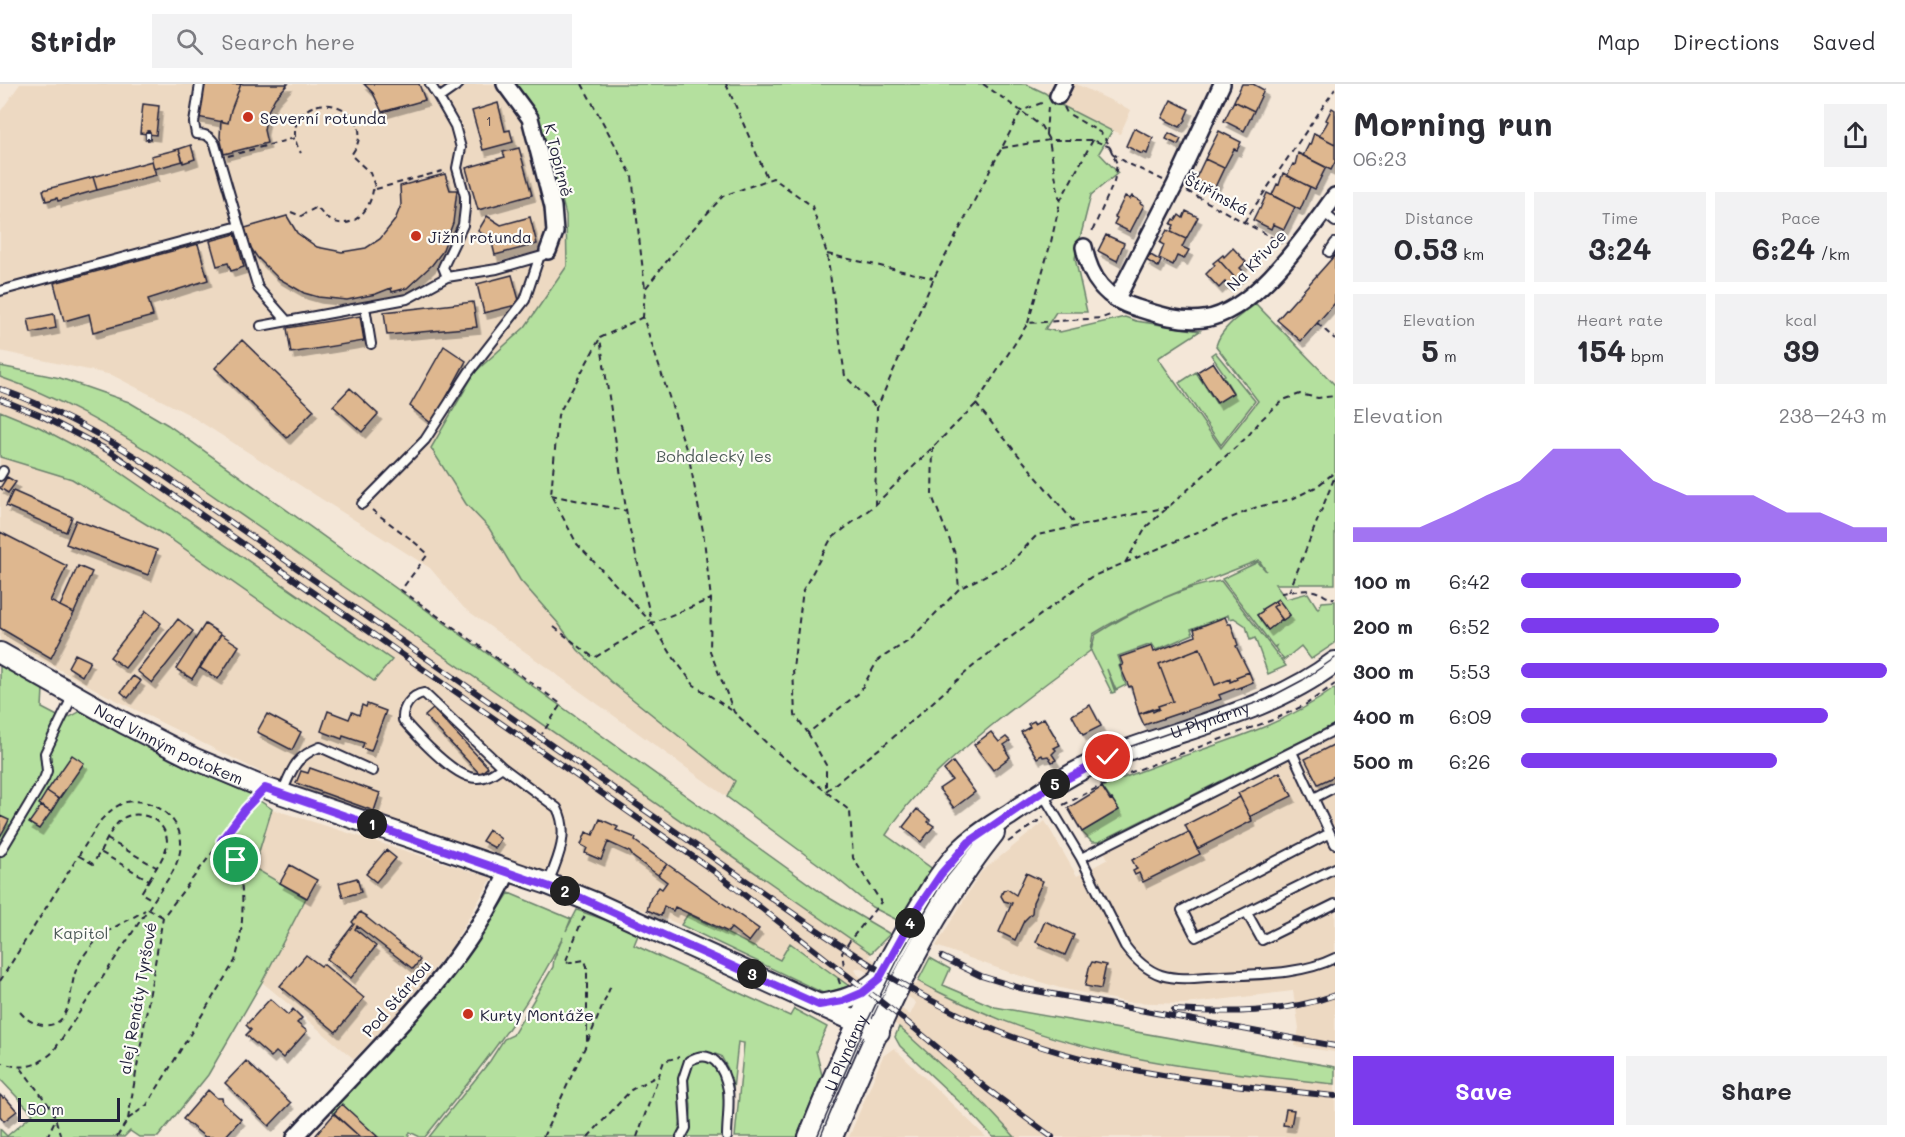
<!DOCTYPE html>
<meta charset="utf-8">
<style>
:root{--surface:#fff;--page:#f2f2f3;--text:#2b2b33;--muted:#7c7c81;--line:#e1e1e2;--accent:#7c3aed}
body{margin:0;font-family:Mali,sans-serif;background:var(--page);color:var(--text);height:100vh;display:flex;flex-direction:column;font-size:22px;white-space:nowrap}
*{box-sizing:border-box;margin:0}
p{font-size:20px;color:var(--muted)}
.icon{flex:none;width:33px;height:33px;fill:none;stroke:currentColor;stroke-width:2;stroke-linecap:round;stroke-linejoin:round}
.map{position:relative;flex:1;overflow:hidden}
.drawer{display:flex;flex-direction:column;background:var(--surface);width:570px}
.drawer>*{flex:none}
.scale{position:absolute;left:18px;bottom:15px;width:102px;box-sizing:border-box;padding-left:6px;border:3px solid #22223b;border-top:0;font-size:16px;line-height:21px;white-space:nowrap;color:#22223b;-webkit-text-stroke:4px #fdfcf7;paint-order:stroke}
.pin{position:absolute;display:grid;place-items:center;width:51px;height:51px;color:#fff;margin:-26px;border:3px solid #fff;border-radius:50%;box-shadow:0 2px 6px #0007}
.km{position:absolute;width:30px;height:30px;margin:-15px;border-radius:50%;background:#222;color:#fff;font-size:16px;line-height:30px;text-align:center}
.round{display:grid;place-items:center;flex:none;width:63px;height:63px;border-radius:0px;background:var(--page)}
.summary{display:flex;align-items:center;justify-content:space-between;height:102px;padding:0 18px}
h1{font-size:33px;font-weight:700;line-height:45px}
.metrics{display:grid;grid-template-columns:repeat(3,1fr);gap:9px;height:102px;padding:6px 18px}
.metrics div{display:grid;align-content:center;border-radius:0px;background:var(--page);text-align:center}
.metrics b{font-size:30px;font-weight:700}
.metrics small{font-size:16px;font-weight:400}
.metrics p{font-size:16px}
.chart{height:168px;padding:12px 18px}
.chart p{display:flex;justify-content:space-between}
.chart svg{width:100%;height:108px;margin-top:6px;fill:var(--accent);opacity:.7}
.primary-button{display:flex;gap:12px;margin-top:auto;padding:12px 18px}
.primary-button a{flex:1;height:69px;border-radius:0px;background:var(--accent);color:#fff;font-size:24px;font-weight:700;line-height:69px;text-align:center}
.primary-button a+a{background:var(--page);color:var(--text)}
ul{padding:0 18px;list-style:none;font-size:20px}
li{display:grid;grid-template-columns:96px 72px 1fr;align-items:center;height:45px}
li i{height:15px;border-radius:8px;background:var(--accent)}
header{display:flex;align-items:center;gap:36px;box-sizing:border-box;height:84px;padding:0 30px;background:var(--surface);border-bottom:2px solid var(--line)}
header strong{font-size:28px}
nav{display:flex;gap:33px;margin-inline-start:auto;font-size:21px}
.search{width:420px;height:54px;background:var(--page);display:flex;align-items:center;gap:15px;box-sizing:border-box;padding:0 21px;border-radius:0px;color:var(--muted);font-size:22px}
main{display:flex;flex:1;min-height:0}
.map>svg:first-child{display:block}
</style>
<header>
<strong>Stridr</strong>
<div class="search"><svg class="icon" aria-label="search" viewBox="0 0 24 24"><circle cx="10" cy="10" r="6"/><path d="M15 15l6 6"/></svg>Search here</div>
<nav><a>Map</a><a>Directions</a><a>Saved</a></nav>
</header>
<main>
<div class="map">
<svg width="1335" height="1053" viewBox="0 0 1335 1053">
<defs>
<filter id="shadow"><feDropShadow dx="3.5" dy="6" stdDeviation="0" flood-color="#0004"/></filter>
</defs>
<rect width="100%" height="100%" fill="#f4e7d8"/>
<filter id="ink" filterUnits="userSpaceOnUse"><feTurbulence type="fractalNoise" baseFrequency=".0167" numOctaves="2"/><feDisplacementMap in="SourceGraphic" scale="12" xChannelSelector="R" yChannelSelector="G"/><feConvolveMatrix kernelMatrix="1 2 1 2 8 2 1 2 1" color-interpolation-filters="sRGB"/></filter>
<g filter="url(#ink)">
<!-- built -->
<path fill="#edd9c2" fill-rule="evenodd" d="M20,0H510L562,145L567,162V182L525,243L475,288L466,420L489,444L520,496L558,539L578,566L610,597L735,697L727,713L464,524L430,484L188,330L112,291L0,267V28Z
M1064,0H1076L1131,26L1120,50L1057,19L1045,9Z
M0,293L54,313L120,349L162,376L871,869L869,873L916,901L918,897L999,936L1044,952L1097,967L1168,981L1335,1000V1053H1015L986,1022L899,943L849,902L791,859L780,876L688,830L681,841L586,803L287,701L106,611L29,569L0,556V373L72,395L169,454L392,577L105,378L39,343L0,327ZM856,884H861L913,916L916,919L910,931L858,891L855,886Z
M1335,640V968L1295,962L1299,944L1293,907L1184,920L1126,918L1060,904L1011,889L936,862L981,788L1045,737L1077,792L1108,775L1099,758Z
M272,725L492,794L451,864L397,930L354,975L262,898L306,814L254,784Z
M894,964L984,1051L986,1053H849L883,972Z"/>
<!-- green -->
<path fill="#b4e09e" stroke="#6b816c" stroke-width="1.5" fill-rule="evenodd" d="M514,0H1026L1045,9L1057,19L1112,47L1099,69L1118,89L1091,111L1075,174L1087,228H1056L1045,245L1060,248L1125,233L1136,237L1200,247L1158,274L1221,364L1258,317L1216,262C1221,243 1241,231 1256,220L1335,301V500H1275L1286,515L1308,509L1318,525L1322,518L1335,517V559L1311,575L1301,562L1284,576L1275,564L1276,562L1274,563L1222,495L1258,478L1266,487L1259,476C1203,499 1145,517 1093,550L1090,567C1057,591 1024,616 991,642C952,674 913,707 886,751L934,786L899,837L872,823L825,785L727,713L735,697L610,597L578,566L558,539L520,496L489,444L466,420L431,364L475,288L525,243L567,182L566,131L556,93L536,29ZM1278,516L1290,531L1283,536L1282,535L1268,546L1257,531Z
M1215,268L1255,317L1221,361L1179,299L1196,288L1216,319L1233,308L1223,292L1225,291L1211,271Z
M0,282L60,294L129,318L168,341L826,812L890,850L871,869L162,376C110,343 58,313 0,293Z
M0,327L39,343L105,378L392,576L374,597L169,454L72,395L0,373Z
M1221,497L1286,582L1268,590L1255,554L1250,556L1246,542L1234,534L1229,535L1228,531L1191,545L1193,550L1156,566L1152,560L1118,572L1121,580L1119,582L1126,601L1116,606L1107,585L1115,608L1112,609L1091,567L1095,551C1129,529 1180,503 1221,497Z
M0,581L43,605L42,624L65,636C70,632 76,631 82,626L171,676L248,709L272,725L254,784L306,814L262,898L208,991L158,1053H139L130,1047L124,1053H0V1045L7,1052L33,1030L0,995Z
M1335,604V640L1099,758H1092L1082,748L1119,726L1102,703C1178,668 1267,654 1335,604Z
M509,809L571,835L566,847L577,826L622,842L638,851L634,861L790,932L794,925L827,943L816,967L822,991L797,1053H735L744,959L738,958L730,1034L728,985L721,972C672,955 683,996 682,1026C682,1036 680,1044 676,1053H429L490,977L504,955L513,951L553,883L554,875L563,853C527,927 477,989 425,1053H420L410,1048L408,1053H360L331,1027C395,960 459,887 509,809Z
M688,830L780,876L790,859L849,902L825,910L681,841Z
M930,874L950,885L943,901L995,923L1335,983V1000C1210,987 1087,976 971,923C953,915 935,907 918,897Z
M899,943L986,1022L1015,1053H993L969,1027L900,962L895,953Z
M706,977C709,978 713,979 715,981C727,992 723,1037 723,1053H686C689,1043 691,1035 691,1024C691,1013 684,991 693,981C696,978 702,977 706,977Z"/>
<!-- building -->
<path fill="#deb78f" stroke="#22223b" stroke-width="1.5" filter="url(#shadow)" d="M205,0H241L231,26L228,39L197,33Z
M241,0H288L275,14L267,29L264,46L267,59L224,70L220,53L221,37L228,39L231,26Z
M364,0H419L425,16L382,28L373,9Z
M1242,0H1253L1264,6L1254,27L1234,17Z
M1171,16L1189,25L1185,34L1186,36L1180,43L1162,34Z
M1234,17L1254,27L1244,47L1224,37Z
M498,19L505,47L510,46L513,58L483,66L472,27Z
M143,20L159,22L156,51L140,49Z
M1332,24L1335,26V60L1319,52L1326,41L1328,37L1326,36Z
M1134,44L1153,54L1147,70L1143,68L1142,70L1126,62Z
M1219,47L1241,58L1237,66L1234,65L1224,84L1205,75Z
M1169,49L1181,55L1178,61L1166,55Z
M1314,49L1335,60V78L1331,86L1303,72L1309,60L1310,61Z
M191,61L195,75L183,79L179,65Z
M519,64L532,111L478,126L466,84L505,73L503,68Z
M179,65L183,77L154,85L151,72Z
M1298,69L1326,83L1315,105L1287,92L1293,80L1295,81Z
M1205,75L1224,84L1214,105L1195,96Z
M152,77L156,91L97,106L93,93Z
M1283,89L1310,103L1300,126L1272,111L1277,100L1279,101Z
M445,90L450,106H457L453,139L442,168L432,181L407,204L392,208L391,204L376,210L347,216L318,213L304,209L278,194L257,173L249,161L245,144L287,132L297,149L317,163L342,168L366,164L380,155L395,136L401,121L400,102Z
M93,93L97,106L58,117L57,114L46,117L43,106Z
M1267,109L1295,123L1284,145L1273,140L1271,145L1253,136L1259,124L1260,125Z
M1125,112L1130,115L1132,112L1141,117L1140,119L1144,121L1130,148L1114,140L1117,134L1115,133Z
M1186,127L1198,133L1186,155L1171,148L1174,141L1171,140L1174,135L1176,136L1179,131L1183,134Z
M487,132L501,141L530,133L537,160L495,171L491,155L478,147Z
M1167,146L1186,155L1182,163L1189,166L1184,175L1177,172L1173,181L1159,174L1164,161L1160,159Z
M235,150L244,183L231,187L228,179L217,182L210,157Z
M1106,151L1124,159L1117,177L1098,167Z
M198,160L208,196L148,215L153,232L93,248L89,230L64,237L54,199Z
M1233,164L1246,178L1240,184L1244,188L1236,195L1218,175L1223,171L1224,173Z
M1149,170L1161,177L1158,183L1146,176Z
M1335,171V219L1301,257L1277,236Z
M1218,175L1236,195L1228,202L1225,198L1219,204L1206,190L1215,181L1213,179Z
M512,191L520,220L484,229L477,200Z
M473,218L477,243L387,251L384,228Z
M54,230L56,244L31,249L28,235Z
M360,232L364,257L291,269L287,244Z
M242,256L314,326L287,354L215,284Z
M444,262L466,277L432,340L410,322Z
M1213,278L1233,309L1217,319L1197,288Z
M350,304L378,330L362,348L333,322Z
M7,393L16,398L8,409L0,404Z
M13,407L72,433L66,448L6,422Z
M76,436L157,466L148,491L66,460Z
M0,448L67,482L50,517L74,529L51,574L0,544Z
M78,482L92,488L74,529L60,522Z
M1278,515L1290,531L1283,536L1273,523L1277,520L1275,517Z
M1275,517L1277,520L1273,523L1282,535L1268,546L1257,531L1263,527L1262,525Z
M146,527L161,539L125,584L110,573Z
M1225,533L1228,540H1231L1238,561L1236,562L1249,588L1236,593L1237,595L1230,598V595L1215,601L1200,564L1159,580L1173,617L1158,622L1159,624L1139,630L1131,602L1129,603L1120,582L1123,581L1120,573L1152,562L1154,568L1196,552L1194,545Z
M178,535L193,547L152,599L137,587Z
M205,540L221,550L192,595L176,585Z
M221,550L239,562L218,595L200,584Z
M1200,564L1215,601L1230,595V598L1237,595L1236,593L1249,588L1253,598L1241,603L1242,605L1240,603L1219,611L1221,615L1144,641L1139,630L1152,625L1153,628L1159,625L1158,622L1173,617L1159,580Z
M75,570L90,577L82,592L68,583Z
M133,592L141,597L128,614L121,608Z
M367,620L386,627L371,667L362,664L364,659L343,652L342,655L321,647L328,627L349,635L352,628L359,631L362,621L366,623Z
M1090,621L1101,642L1083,651L1072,631Z
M433,625L488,683L480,690L425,632Z
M267,630L301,648L292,666L257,648Z
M1044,634L1060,661L1054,664L1056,666L1052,670L1056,676L1052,678L1048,672L1043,673L1042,671L1037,674L1021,648L1030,643L1028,640L1034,637L1035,639Z
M991,648L999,658L1006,653L1010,657L1004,661L1007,665L1006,667L1010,673L993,686L974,661Z
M1335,660V692L1318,700L1305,675Z
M72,671L84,679L59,715L47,707Z
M953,678L975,708L954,724L939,705L952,696L944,686Z
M310,684L380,709L374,727L296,699L301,687L308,689Z
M1280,688L1292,712L1251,732L1252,737L1238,709Z
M1102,703L1110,716L1112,715L1119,726L1082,748L1068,724Z
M47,707L59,715L51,728L39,720Z
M1240,713L1252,737L1197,765L1185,741Z
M41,722L51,728L39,745L29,739Z
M917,725L930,736L928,738L934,742L921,758L903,743Z
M0,732L9,736L0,753Z
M600,735L618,743L616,746L636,754L635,757L667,780L658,791L633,773L630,768L608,758L601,776L585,769L587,764L581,761L586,748L593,751Z
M489,746L501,755L495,764L482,757Z
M1189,748L1200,770L1143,798L1139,789L1135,791L1133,787L1137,785L1132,776Z
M386,766L396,774L376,798L366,790Z
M667,780L759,845L749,858L731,844L728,848L675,823L673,827L664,822L661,832L647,826L651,813L659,803L662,805L667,798L658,791Z
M290,781L317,796L307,814L280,799Z
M1026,789L1043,797L1033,818L1032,829L1024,837L1015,856L999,848L1012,819L1004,817L1001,812L1003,807L1007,805L1016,811Z
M357,794L361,808L343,813L339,799Z
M360,828L367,832L366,833L420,876L413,885L357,842L355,845L376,862L351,894L327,875L354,840L352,838Z
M1045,837L1074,851L1065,871L1036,858Z
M306,871L321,882L323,880L364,914L336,948L280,902Z
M1092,878L1106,881L1101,905L1085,902L1089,884Z
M270,915L288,931L293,925L302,934L297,939L307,947L283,974L276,968L271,973L246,951L251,946L246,941Z
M246,977L291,1019L269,1042L225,999Z
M208,1006L217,1014H222L223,1019L241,1035L225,1053H205L183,1035Z
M0,1011L3,1014L5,1013L17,1027L4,1037L0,1032Z
M342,1020L355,1032L378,1053H360L334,1029Z
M1286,1025L1294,1026L1291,1042L1283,1041Z
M334,1030L360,1053H318L316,1051Z"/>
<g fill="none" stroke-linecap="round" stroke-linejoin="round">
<!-- service casing -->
<g stroke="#22223b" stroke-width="12">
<path id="service" d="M430,0L439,14
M1323,128L1335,138
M239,142L258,204L287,237
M1329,168L1335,159
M447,193L443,183L463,141L465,124V112L457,84L461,64L455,42L439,14L459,0
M0,207L239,142L215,60C210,52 206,50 196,50L194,39L200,0
M365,223L371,260
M261,242L407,215L447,193L497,185L542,172
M0,392L3,387
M362,420L425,356L469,288L525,216L539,174
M1292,668L1335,760
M502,683C495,688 486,695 476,694C455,694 417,652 403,636C402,624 411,611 424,609L502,683L557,724C570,749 558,775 548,799
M282,709C292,685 295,673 320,663L373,687
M1042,709L1081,774L1125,862C1134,874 1146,886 1161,891C1180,897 1201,893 1221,892C1258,890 1301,891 1335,874
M1314,714L1335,703
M1330,749L1182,826L1196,853L1335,784
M1,767L44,695L47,687L45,669L73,611
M1081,774L1335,646
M1247,829L1262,856L1335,820
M681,1053L686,1044L683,995L689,977C712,963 724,983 728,1006C730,1020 727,1038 727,1053"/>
</g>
<!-- minor casing -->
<g stroke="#22223b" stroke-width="20">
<path id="minor" d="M505,0L530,34L553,123L555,148L548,167
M1058,12L1064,0
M1084,163C1090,194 1105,215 1137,224C1159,231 1181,238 1204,235C1255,228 1306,151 1335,112
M1117,214L1175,101L1222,0
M295,1053C369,972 463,888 508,787"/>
</g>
<!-- tertiary casing -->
<g stroke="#22223b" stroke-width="24">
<g id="tertiary">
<path id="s1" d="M0,569L124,639L193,674L265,704L548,800L595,819L879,948"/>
<path d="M819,921C844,917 857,913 877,897"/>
<path id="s2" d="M809,1053C837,983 867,914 905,848C921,821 937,792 958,769C972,754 991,742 1009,731C1041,709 1074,686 1111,672C1186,643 1269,628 1335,578"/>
<path d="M832,1053C876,948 922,839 994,749"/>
</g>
</g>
<!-- path -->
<path stroke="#22223b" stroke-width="2" stroke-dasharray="6 4.5" stroke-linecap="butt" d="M582,0L632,92L645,205
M726,0L768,96
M983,0L1021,27L1044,18
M1064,23L1067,29L1101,49L1108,59L1117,80L1114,98L1091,150
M1046,50L1048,23
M1002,64L1049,56H1093L1110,63
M1112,69L1127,79L1163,96
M228,72L295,54
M376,105L446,86
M1187,107L1282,159
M1060,117L1093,56
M291,128L301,132L317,123C337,153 368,138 373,106L376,105L370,89L351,71C383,30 314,0 297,38C293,49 295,60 301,69
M1244,138L1335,5
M827,170L933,194
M643,233L600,254L628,438L652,539L673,573L694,601L734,628
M1028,239L1051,158L1060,118L1049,56L1041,42L1021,27L934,194L877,324L875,421L831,455L803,506L793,584L795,631L808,649L859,609L878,576L910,556L959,505L1011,478L1037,451L1168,423
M1317,239L1335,255
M599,256L558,331L551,411L577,460L650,537
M976,320L1077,442
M933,363L932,412L956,472L959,505
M551,411L627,427
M875,421L976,320L1028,239L1102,234L1113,230
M372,426L412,456L428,470L401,506L561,620L542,650
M1125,479L1147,442L1247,353L1261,336L1283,316L1300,310L1318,314L1335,312
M1289,508L1335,392
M1281,509C1292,508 1306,504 1317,508C1324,510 1327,515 1335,514
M554,543L594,574L652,539L711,515
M808,649L826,681V707
M826,707L889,657L979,577L1091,493L1257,423L1292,415L1316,403L1335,388
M1063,721L1121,692L1275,635L1305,621L1335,600
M107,755L156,783
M1008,758L1044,733
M100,768C107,756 113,740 125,733C142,725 167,737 167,758C167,770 155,785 149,796
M79,772L93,780L100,768L149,796L141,809L153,816
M148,825L163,833
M0,897L101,736C108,729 114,723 123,719C148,711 180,731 181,758C181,769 177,779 172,789L53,968C35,984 22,986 0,978
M840,900L838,894L844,882L842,869L851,855L881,818L853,774L850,727L773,665L734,628L710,567L711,515L703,447L689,374L643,233L645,205L684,155L723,112L773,94L812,122L827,170L845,292L877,324
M20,928C27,936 32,939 43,941C72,944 69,908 75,889C78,880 83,872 89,865C104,845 126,839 145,826
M588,957L612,899
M21,984L53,1027L61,1053
M128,1035L147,1021L235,877C243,850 245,814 239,786C237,775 228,766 222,757
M47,1053L56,1034
M117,1053L128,1035L163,833L252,717
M543,1053L587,959V883L585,876L565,879L581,839L585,832
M588,1053L631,1006L657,992
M637,1053L664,977L679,973"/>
<!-- service -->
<use href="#service" stroke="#fdfcf7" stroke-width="8"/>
<!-- minor -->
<use href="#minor" stroke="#fdfcf7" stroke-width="15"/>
<!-- tertiary -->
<use href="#tertiary" stroke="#fdfcf7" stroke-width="20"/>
<!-- tram -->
<path stroke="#22223b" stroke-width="1.5" id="s3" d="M817,1053L865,942L902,867L941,800L976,757L989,744L1011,725L1048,701L1106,671L1267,615L1303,596L1335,574"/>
<!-- rail casing -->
<g stroke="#22223b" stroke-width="6">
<path id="rail" d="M148,54V49
M0,305C56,325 106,353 156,386L807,839C868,880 928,920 997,947C1105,990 1220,1000 1335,1012
M0,315L44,333L111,368L715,788L907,938L987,1005L1052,1053
M942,873L981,892L1020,904L1335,962
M1174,926C1229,929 1282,930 1335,911"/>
</g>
<!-- rail -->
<use href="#rail" stroke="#fdfcf7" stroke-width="4" stroke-dasharray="11" stroke-linecap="butt"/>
</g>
</g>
<g fill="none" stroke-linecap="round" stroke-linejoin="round" filter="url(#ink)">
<!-- route casing -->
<g stroke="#fff" stroke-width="12">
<path id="route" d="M236,776L221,757L245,725L265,704L579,813L819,921L843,917L862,909L879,895L920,821L941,790L969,758L1042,708L1108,673"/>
</g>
<!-- route -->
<use href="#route" stroke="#7c3aed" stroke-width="8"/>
</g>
<!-- markers -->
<g fill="#c8321e" stroke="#fdfcf7" stroke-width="2">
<circle cx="248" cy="33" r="6"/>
<circle cx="416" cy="152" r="6"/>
<circle cx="468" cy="930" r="6"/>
</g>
<g text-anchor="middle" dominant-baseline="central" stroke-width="4.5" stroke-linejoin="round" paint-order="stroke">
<!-- number labels -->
<g font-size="14" fill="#514750">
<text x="489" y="36">1</text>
</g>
<!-- poi labels -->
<g font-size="16" fill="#22223b" stroke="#fdfcf7" text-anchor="start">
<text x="260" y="33">Severní rotunda</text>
<text x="428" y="152">Jižní rotunda</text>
<text x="480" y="930">Kurty Montáže</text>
</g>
<!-- street labels -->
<g font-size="16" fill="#22223b" stroke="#fdfcf7">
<text transform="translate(559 76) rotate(76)">K Topírně</text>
<text transform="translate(1217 110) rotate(28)">Štiřínská</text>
<text transform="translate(1256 176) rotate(-46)">Na Křivce</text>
<text stroke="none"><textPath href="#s3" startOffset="604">U Plynárny</textPath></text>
<text stroke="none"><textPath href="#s1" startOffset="192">Nad Vinným potokem</textPath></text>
<text transform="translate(137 914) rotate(-80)">alej Renáty Tyršové</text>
<text transform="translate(396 914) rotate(-49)">Pod Stárkou</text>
<text stroke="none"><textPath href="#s2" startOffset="92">U Plynárny</textPath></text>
</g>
<!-- park labels -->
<g font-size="16" fill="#4e5b59" stroke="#fdfcf7">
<text x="714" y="371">Bohdalecký les</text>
<text x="81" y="848">Kapitol</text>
</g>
</g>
</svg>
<div class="scale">50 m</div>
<div class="pin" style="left:236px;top:776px;background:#1e9e55"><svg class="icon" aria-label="arrive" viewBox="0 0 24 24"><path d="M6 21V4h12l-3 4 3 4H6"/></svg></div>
<div class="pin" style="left:1108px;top:673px;background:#d93025"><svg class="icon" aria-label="check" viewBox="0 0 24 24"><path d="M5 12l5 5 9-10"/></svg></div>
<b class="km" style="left:372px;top:740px">1</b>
<b class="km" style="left:565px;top:807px">2</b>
<b class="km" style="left:752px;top:890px">3</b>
<b class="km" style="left:910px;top:839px">4</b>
<b class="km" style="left:1055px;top:700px">5</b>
</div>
<section class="drawer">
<div class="summary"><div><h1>Morning run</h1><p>06:23</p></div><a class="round"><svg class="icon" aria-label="share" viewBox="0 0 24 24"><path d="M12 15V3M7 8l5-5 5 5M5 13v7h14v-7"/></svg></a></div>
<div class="metrics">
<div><p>Distance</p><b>0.53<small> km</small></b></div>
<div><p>Time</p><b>3:24</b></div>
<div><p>Pace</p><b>6:24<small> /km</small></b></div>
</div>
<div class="metrics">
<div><p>Elevation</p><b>5<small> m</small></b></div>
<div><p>Heart rate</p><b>154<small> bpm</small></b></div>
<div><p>kcal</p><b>39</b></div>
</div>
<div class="chart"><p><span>Elevation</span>238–243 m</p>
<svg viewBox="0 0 160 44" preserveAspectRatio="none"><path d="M0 44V38L10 38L20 38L30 32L40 25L50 19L60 6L70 6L80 6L90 19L100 25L110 25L120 25L130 32L140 32L150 38L160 38V44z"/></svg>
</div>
<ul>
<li><b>100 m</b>6:42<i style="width:60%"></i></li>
<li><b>200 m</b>6:52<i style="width:54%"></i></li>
<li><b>300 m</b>5:53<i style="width:100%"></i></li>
<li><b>400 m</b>6:09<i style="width:84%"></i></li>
<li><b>500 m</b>6:26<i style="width:70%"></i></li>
</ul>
<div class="primary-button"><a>Save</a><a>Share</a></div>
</section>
</main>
